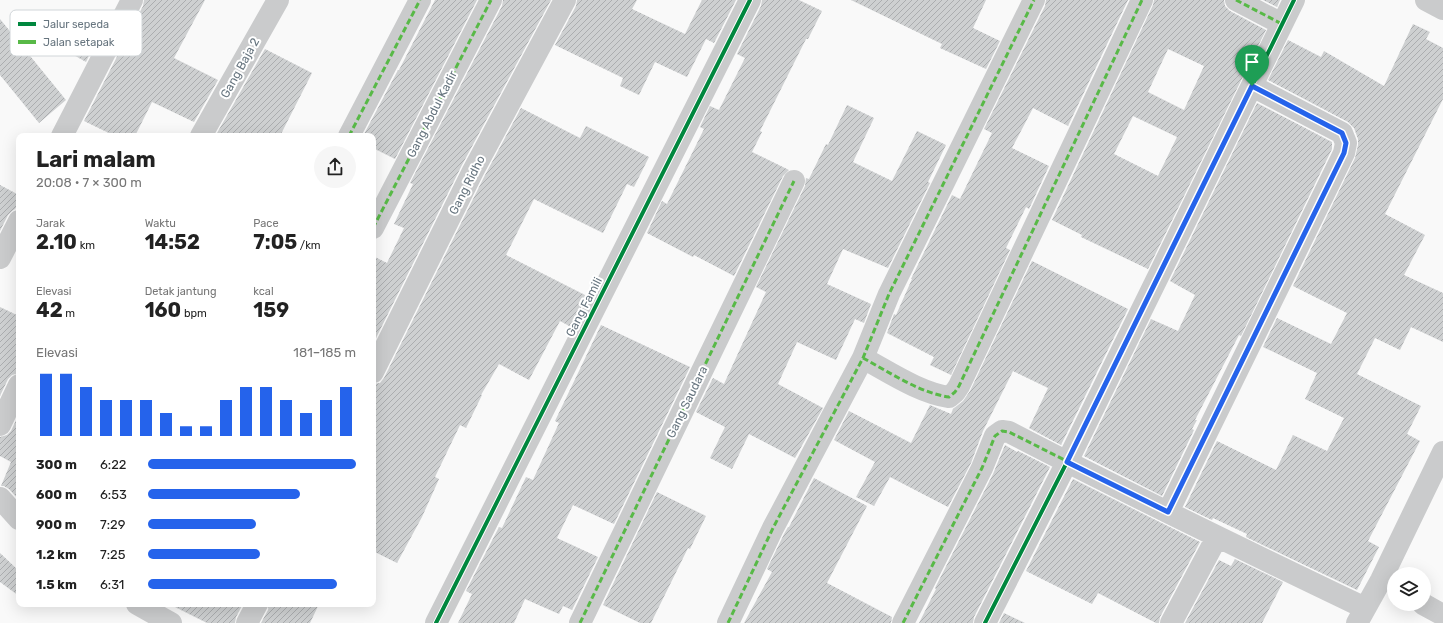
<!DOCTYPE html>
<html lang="id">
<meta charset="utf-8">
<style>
:root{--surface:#fff;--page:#f6f6f6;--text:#222;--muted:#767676;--accent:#2563eb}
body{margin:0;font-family:Rubik,sans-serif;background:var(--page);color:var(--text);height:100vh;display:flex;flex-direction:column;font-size:15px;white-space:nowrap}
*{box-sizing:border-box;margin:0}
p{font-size:13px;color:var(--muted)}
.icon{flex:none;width:22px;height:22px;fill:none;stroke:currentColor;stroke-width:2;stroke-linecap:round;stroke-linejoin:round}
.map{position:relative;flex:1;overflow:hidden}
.side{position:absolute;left:16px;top:133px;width:360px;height:474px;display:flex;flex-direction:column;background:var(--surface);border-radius:8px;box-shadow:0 4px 16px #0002}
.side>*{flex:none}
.buttons{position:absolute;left:1387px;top:567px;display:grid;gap:8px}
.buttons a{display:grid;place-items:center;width:44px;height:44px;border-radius:50%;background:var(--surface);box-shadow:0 4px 16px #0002;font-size:20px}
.pin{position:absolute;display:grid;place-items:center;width:34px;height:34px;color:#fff;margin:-41px -17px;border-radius:50% 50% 50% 0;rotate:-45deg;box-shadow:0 0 4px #0007}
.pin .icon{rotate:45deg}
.round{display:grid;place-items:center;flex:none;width:42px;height:42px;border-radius:21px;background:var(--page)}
.head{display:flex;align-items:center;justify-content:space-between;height:68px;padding:0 20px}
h1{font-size:22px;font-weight:700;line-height:30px}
.figures{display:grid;grid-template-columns:repeat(3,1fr);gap:6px;height:68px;padding:4px 20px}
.figures div{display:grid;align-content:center}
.figures b{font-size:20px;font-weight:700}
.figures small{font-size:11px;font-weight:400}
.figures p{font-size:11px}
.chart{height:112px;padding:8px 20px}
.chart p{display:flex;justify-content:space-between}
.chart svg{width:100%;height:72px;margin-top:4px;stroke:var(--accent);stroke-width:6}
ul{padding:0 20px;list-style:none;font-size:13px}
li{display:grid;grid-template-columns:64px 48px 1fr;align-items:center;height:30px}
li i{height:10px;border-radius:5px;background:var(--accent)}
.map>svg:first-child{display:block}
</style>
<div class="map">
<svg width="1443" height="623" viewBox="0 0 1443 623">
<defs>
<pattern id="building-hatch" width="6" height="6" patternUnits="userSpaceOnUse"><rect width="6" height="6" fill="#ced0d1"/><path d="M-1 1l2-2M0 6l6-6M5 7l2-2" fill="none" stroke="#abadaf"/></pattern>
</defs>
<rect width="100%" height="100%" fill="#f9f9f9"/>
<!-- building -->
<path fill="url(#building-hatch)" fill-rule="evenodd" d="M144,0H205L174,58L218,80L194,122L152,102L135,136H115L84,121L143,6Z
M435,0H477L395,159L373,148V136H363L398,70H399Z
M503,0H551L462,165L373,344V256L387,263L404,228L394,224L413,184L410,183L502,6Z
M577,0H637L632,9L685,34L702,0H736L714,43L706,39L687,77L655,62L639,95L620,86L623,78L555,45L576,6Z
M762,0H799L822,11L808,39H806L760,131L762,132L752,152L789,170L783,176L734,276L694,255L693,257L647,233L662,201L667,204L704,129L700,127L710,106L719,110L745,58L737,54L761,6Z
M851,0H986L973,28L1000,41L986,69L940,48L942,44Z
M1046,0H1128L1068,126L1033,108L1012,148L1049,166L1029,209L1026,207L1006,248L1010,250L951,375L930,365L934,357L887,333L894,314L896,315L912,279H911L952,195L960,199L992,133L984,129L1045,6Z
M1154,0H1224L1225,6L1230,11L1266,30L1148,269L1081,237L1082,235L1052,220L1153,5ZM1168,49L1204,66L1184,110L1148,92ZM1133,116L1177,137L1158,176L1114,154Z
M1263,0H1280L1277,7Z
M65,12L101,32L86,62L49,41Z
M0,19L66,100L39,123L0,75Z
M1413,24L1430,32L1426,39L1443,48V99L1385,214L1425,235L1404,275L1443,293V342L1411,327L1400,350L1375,338L1357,374L1421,406L1407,434L1420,441L1368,541L1379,547L1357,590L1246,537L1247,534L1213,518L1212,520L1185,507L1217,441L1276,470L1293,435L1327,451L1344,418L1305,399L1317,373L1263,347L1277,318L1331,344L1347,313L1293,286L1355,158L1358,145V139L1354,128L1348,122L1268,80L1288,40L1321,57L1324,51L1384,86Z
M265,49L312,73L280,136H223L217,133Z
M1257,103L1332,142V149L1241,336L1239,335L1195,420H1197L1192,429L1194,430L1162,496L1084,456L1151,319L1178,331L1195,295L1170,281Z
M847,105L874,118L853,162L892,181L917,131L946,145L928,182L930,183L888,268L843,249L827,284L871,304L864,323L855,319L836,360L797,342L778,384L823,408L795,458L749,434L732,469L710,458L725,427L696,412L713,378L724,384L766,292L756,287L805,186L806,178L809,179L826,144L828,145Z
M521,108L580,138L586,126L649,157L634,187L627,184L603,233L534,199L506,255L587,296L571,327L560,321L529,380L499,364L481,395H482L466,428L460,425L435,477L439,479L422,517L397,563L373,551V384L380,383L384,378L484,177Z
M0,185L19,195V203L15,209L12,211L8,215L0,231Z
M1032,261L1128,309L1061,445L1029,428L1048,388L1013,371L983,431L971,463L948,507L890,477L874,506L856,497L875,462L834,440L849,411L911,443L930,405L951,414L953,409L963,401L970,391Z
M0,307L19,316V373L12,375L8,379L0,396Z
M601,325L690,367L614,524L573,505L557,538L598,557L572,610L563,606L559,614L525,599L514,623H458L472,594L466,591L499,527L502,528L526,477L533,480L559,423L555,421Z
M19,414V500L9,489L4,486H1L11,462L0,456V437L7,435L11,431Z
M1005,445L1017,452L1018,451L1050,467L974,617L973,623H919L936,589L935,588L993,474Z
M814,478L867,506L827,583L892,617L891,623H744L772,572L767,569L784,534L788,527H789Z
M1073,479L1200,542L1160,617L1159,623H1156L1098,593L1092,604L1026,571Z
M657,492L706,516L690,549L688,548L651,623H640L603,605Z
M0,553L19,571V596L0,582Z
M1235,559L1283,582L1262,623H1185L1219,560L1231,566Z
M169,604H243L236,617L235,623H207Z
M269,604H319L310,623H261L268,610Z
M1004,613L1025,623H999Z"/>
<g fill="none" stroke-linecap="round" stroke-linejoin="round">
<!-- street -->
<path stroke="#cacbcc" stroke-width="22" d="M1236,0L1282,24
M1426,0L1443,9
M62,136L132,0
M201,136L278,0
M349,136L420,0
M373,228L491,0
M0,258L19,221
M863,358C889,372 920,393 949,397L955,392L959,386L1142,0
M373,372L473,171L565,0
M0,425L19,385
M0,498L19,519
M1168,512L1344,153L1346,143L1342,133L1252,86
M137,604L171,623
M1423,604L1443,615
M247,623L257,604
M436,623L750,0
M580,623L794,181
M728,623L773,528L863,358L889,294L1034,0
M903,623L982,468L995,436L1002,431L1009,432C1126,493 1246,551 1365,608
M985,623L1067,462L1294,0
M1171,623L1217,537
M1357,623L1381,580L1443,452"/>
<!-- quiet -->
<path stroke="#58b947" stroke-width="3" stroke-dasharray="6 3" stroke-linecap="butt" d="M1236,0L1282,24
M349,136L420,0
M373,228L491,0
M863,358C889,372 920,393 949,397L955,392L959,386L1142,0
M580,623L794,181
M728,623L773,528L863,358L889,294L1034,0
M903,623L982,468L995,436L1002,431L1009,432L1168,512"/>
<!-- cycleway casing -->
<g stroke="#fff" stroke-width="6">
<path id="cycleway" d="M436,623L750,0
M985,623L1067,462L1294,0"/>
</g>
<!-- cycleway -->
<use href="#cycleway" stroke="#00873e" stroke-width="4"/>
</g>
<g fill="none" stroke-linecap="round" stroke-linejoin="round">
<!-- route casing -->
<g stroke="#fff" stroke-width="8">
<path id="route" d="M1252,86L1342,133L1346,143L1344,153L1168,512L1067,462Z"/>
</g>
<!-- route -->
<use href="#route" stroke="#2563eb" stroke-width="5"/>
</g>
<g text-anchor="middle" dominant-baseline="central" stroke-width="4" stroke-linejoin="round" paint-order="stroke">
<!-- street labels -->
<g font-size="12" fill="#67757f" stroke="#fff">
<text transform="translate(240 68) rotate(-61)">Gang Baja 2</text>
<text transform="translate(432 114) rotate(-63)">Gang Abdul Kadir</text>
<text transform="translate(467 185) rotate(-63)">Gang Ridho</text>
<text transform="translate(584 307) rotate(-63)">Gang Famili</text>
<text transform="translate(687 402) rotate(-64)">Gang Saudara</text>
</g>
</g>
<!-- legend -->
<rect x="10" y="10" width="132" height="46" rx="6" fill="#fff" stroke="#d1d6d9" stroke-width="1"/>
<rect x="18" y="22" width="18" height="4" fill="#00873e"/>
<rect x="18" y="40" width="18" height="4" fill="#58b947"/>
<g font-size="11" fill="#67757f">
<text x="43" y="28">Jalur sepeda</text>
<text x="43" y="46">Jalan setapak</text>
</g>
</svg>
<div class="buttons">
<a><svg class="icon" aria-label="layers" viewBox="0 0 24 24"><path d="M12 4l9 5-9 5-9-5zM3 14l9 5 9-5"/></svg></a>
</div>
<div class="pin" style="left:1252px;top:86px;background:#1e9e55"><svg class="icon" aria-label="arrive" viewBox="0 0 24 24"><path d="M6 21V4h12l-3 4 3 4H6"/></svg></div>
<section class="side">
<div class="head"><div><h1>Lari malam</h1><p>20:08 · 7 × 300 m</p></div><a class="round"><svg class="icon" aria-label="share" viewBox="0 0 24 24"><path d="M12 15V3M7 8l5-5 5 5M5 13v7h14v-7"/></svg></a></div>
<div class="figures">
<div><p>Jarak</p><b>2.10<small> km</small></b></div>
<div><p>Waktu</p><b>14:52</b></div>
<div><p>Pace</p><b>7:05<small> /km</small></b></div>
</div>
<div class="figures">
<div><p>Elevasi</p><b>42<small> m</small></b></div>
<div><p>Detak jantung</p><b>160<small> bpm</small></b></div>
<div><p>kcal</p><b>159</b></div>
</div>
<div class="chart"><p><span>Elevasi</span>181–185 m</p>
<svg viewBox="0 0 160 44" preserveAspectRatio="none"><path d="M5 44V6M15 44V6M25 44V14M35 44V22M45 44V22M55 44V22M65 44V30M75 44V38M85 44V38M95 44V22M105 44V14M115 44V14M125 44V22M135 44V30M145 44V22M155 44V14"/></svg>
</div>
<ul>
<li><b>300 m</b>6:22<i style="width:100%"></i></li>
<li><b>600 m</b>6:53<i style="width:73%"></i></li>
<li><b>900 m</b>7:29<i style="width:52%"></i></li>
<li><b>1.2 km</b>7:25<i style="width:54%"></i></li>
<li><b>1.5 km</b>6:31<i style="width:91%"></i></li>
</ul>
</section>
</div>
